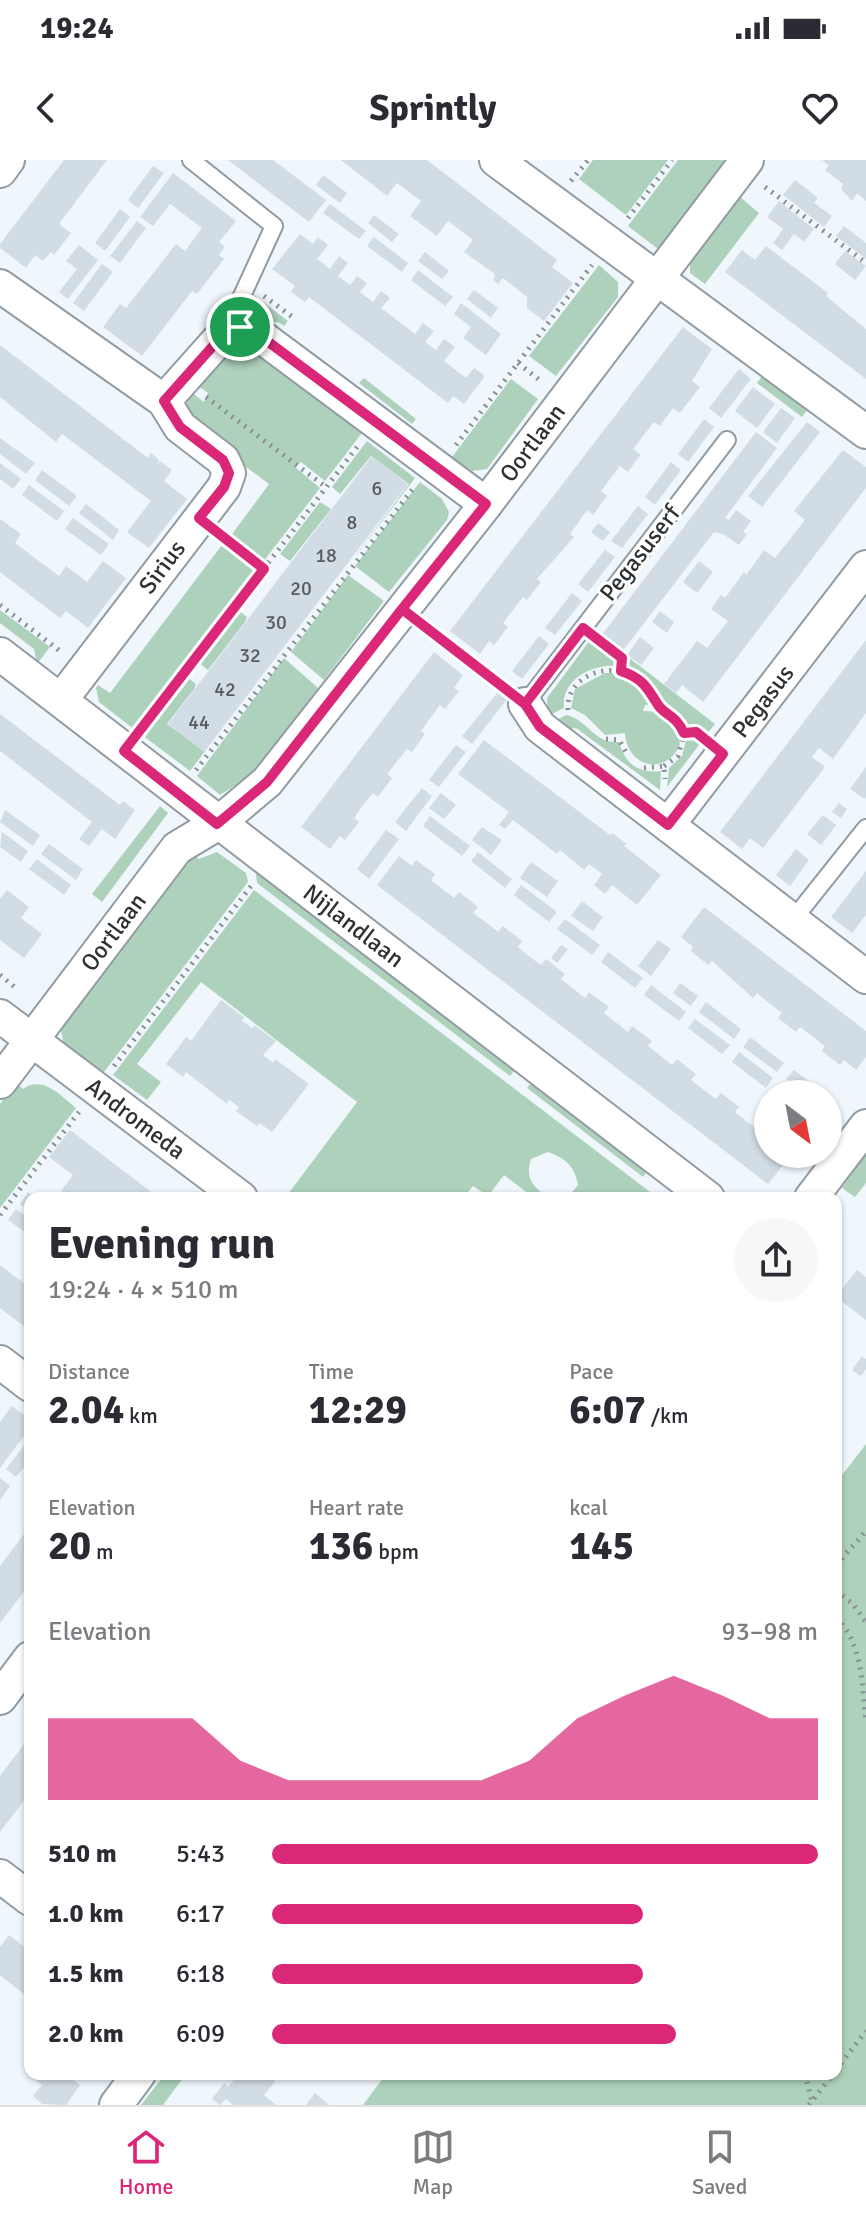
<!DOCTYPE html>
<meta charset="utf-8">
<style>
:root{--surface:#fff;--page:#f7f7f7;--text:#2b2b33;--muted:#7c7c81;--line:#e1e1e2;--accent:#db2777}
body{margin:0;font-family:Signika,sans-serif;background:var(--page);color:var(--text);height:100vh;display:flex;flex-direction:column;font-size:30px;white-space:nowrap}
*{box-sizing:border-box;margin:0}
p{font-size:26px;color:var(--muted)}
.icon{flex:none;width:44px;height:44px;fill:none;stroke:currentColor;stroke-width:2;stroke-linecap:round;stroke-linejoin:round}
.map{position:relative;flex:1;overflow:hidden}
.panel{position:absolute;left:24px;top:1032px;width:818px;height:888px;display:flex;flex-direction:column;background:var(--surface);border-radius:16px;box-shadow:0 2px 6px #0004}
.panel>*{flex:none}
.needle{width:52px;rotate:148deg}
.buttons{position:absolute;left:754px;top:920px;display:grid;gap:16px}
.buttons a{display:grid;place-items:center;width:88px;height:88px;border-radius:50%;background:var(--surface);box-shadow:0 2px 6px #0004;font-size:40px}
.pin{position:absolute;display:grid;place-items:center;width:68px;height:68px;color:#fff;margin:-34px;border:4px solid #fff;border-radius:50%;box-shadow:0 2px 8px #0007}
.round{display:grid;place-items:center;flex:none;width:84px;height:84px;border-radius:42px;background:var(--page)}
.head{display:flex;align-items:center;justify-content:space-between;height:136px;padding:0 24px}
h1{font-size:44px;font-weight:700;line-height:60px}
.stats{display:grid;grid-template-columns:repeat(3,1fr);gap:12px;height:136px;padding:8px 24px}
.stats div{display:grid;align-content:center}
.stats b{font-size:40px;font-weight:700}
.stats small{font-size:22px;font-weight:400}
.stats p{font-size:22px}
.chart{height:224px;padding:16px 24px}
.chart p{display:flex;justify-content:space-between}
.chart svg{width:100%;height:144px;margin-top:8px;fill:var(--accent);opacity:.7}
ul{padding:0 24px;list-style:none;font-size:26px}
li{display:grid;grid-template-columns:128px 96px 1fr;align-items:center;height:60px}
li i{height:20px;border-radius:10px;background:var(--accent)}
.status{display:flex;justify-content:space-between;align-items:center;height:56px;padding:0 40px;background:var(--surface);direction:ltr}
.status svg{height:22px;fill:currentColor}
header{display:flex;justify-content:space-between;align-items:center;height:104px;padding:0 24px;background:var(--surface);font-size:36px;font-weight:700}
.menu{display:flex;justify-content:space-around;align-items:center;height:112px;border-top:2px solid var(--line);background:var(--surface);font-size:22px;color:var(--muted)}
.menu a{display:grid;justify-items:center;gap:4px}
.menu .on{color:var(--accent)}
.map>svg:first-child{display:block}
</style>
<div class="status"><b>19:24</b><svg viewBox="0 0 49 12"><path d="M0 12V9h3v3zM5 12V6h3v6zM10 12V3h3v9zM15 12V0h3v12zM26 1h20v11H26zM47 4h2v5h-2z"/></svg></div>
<header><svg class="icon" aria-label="back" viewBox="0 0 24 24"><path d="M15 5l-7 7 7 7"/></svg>Sprintly<svg class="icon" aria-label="heart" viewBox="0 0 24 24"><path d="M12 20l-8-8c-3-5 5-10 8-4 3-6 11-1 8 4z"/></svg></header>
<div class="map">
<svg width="866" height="1945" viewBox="0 0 866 1945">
<rect width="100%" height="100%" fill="#eff7fd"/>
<!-- green -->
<path fill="#add1bb" d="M593,0H668L626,55L579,19Z
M678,0H734L662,92L628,66Z
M739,36L759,53L705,124L690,113V102Z
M599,105L618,122V137L556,216L529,196Z
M254,135L288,161L284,166L278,162L264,163L254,153Z
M243,182L365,269L325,321L301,302L295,307L320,328L263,402L230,377L269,324L194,268L185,250L191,232L204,242L208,233L197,225L234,184Z
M762,216L807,250L802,257L757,223Z
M364,218L416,259L412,264L359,223Z
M511,219L538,239L487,309L472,311L452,297Z
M367,281L415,318L345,410L409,324L371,296L340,334L332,327Z
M420,322L442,339L449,352L447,360L389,432L355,406Z
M320,342L331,349L290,401L280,394Z
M222,385L257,410L135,570L99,542L96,528L98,525L110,533Z
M339,415L190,611L142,575L186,516L196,524L194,529L167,564L205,591Z
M348,415L384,441L324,520L291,492Z
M0,450L50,487L37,504L34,489L0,463Z
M238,450L247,457L245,462L208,510L198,502Z
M590,480L622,504L628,497L715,564L706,575L686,569C681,555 669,553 661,543C652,530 649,518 633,510C606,497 560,514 564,548L548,556L547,538Z
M284,498L318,528L287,568L292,579L269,604L220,635L197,616Z
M605,513C628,512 645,522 654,544L645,545L643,551L661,552L675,562L680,585C665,617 627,607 625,573L605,575L585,555L571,548L575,529Z
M566,555C589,560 593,584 619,582C625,604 639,614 661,611L660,630L576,568L559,570L551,563Z
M695,575L702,581L667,627L669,608L682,596L687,576Z
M160,646L168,653L102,742L92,734Z
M217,692L246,713L248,722L101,916L64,887L61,869L65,860L192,694L199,699Z
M255,707L517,907L510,916L257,723Z
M254,730L658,1038H567L578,1025C575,1006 565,998 548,992L531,999C524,1019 535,1029 550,1038H534L504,1015L488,1036L473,1026L463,1038H285L357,942L201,822L137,904L161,922L147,940L113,915Z
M533,920L649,1009L643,1017L527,928Z
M16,923L23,929C43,915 60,935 76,948L0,1048V944Z
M866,995V1023L855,1037L842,1028Z
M866,1284V1945H363L386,1914H836V1323Z
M165,1914H186L163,1945H141Z"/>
<!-- building -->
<path fill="#d2dce4" d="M64,0H107L59,64L71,73L54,95L51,92L43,101L35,95L26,108L0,88V84Z
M228,0H273L326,40L309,62Z
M341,0H427L557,100L552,107L573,123L544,161L527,148V137L503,118L498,124L494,121L495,114L464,92L473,80L448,61L437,76L410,56L421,41L397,23L387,36Z
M822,0H866V41L857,33L852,41L841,29L843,24L825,10L829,5Z
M153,6L164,13L138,48L128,40Z
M173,13L236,61L219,82L225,87L219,95L224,99L197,134L192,131L142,196L103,167L120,144L126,148L176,84L185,91L202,68L170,44L153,66L140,57Z
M323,15L347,33L340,43L316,25Z
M795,20L818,38L814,43L832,56L824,67L783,35Z
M779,41L814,69L804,82L794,74L782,90L773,83L783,69L767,57Z
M330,44L366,71L359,79L323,53Z
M120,49L130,57L105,91L95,83Z
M374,55L399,74L392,82L368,63Z
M137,61L146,68L120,103L110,96Z
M844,66L866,83V99L836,76Z
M300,74L313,84L318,77L328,85L317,99L330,109L339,96L348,103L338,116L350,125L357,116L367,123L360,132L373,142L381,131L390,138L381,148L415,174L423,163L434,171L425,182L436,190L444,179L455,187L444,201L466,218L474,208L485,216L464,244L453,236L448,243L309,137L305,142L291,132L295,126L272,109Z
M374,77L408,103L402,112L367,86Z
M79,85L98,100L68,139L59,132L77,109L66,101Z
M766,86L828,133L826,136L866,169V219L725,112L742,90L755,100Z
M845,91L866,106L855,120L835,104Z
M425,92L449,111L442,119L418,101Z
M102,104L113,112L84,151L73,143Z
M418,110L453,137L445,146L411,120Z
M474,130L498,148L491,158L467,139Z
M461,143L501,174L486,195L463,178L471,167L454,154Z
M683,167L712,189L692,221L700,227L680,253L673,248L660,266L654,262L633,289L641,295L635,302L628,312L620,306L601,331L607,336L593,355L587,350L570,374L574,377L537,419L541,422L527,440L523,437L503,463L508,467L494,485L489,481L480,494L450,471Z
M0,185L148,298L151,293L159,300L157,305L160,301L172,310L164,321L187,339L149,388L127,372L151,341L62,274L56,282L0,237Z
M739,209L751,219L721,258L709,248Z
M753,227L775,244L757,268L735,251Z
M781,248L795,258L777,283L763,272Z
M704,259L714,267L688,302L678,294Z
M807,262L820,272L762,347L748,336Z
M756,272L777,288L725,358L729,360L736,350L751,361L743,372L747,374L739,385L723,374L714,372L622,492L601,476Z
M0,278L35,303L26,314L0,294Z
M843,290L866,307V328L703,542L682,525L676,533L664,524L697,481L707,488L728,461L711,449L721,435L725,438L744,412L746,415L764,390L775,398L805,360L794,351Z
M372,296L408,324L204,592L168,564Z
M671,302L681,310L655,345L645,337Z
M0,303L21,319L13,329L0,319Z
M42,310L77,336L69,346L35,320Z
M29,325L64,351L57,361L22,335Z
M86,344L119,370L113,380L79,353Z
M638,346L648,354L622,388L611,381Z
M73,358L109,384L101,395L65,369Z
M0,359L21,374L15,383L59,416L66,406L87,422L103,401L126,418L88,468L66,451L60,458L0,412Z
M598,363L610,372L603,381L591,372Z
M605,390L615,397L588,432L578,424Z
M699,401L713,412L697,433L683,422Z
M572,433L582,441L555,475L545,468Z
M660,451L674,462L667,473L652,462Z
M539,476L549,484L522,519L512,511Z
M640,477L654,488L641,505L627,495Z
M866,480V553L833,599L819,588L812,597L825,607L763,688L750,678L742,689L720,672Z
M434,492L463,515L454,528L459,531L445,549L440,545L421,571L425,574L412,592L407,589L387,614L392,618L378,637L373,633L363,645L354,658L359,662L345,680L340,676L330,689L301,667Z
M499,531L508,538L472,584L462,576Z
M0,554L120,645L123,641L135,650L115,679L102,669L89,686L79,679L92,662L0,591Z
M484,580L610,675L612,673L627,684L624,686L661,715L637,745L612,725L605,734L594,725L602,714L589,704L584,710L560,690L557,694L513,660L505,669L499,665L509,652L458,614Z
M456,585L466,592L439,627L429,620Z
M866,607V637L865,639L850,629Z
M422,628L432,636L406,671L395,662Z
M441,633L456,645L444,659L429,648Z
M839,643L847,649L841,658L832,652Z
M5,650L40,675L33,686L0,662Z
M823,655L836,665L821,685L807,674Z
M430,656L470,686L462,696L423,666Z
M482,667L502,680L491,695L472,680Z
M386,670L399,679L369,719L357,709Z
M2,672L28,691L21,702L0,687Z
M49,684L83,709L76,720L41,694Z
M796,689L809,700L790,726L776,715Z
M478,692L512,719L505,728L471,701Z
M399,696L412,706L416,700L435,714L431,720L454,738L459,732L478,747L473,753L487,763L498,772L503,766L522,781L518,787L530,797L541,805L546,799L565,814L561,819L585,838L589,832L609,847L604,853L628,872L632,866L652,881L648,886L672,905L677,899L687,907L696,914L691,920L716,939L721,933L739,947L735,952L760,972L764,967L768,970V994L791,995L768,1024L377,725Z
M37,699L71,725L64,735L29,709Z
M531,702L558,721L547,737L520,718Z
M866,711V755L852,773L831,757Z
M521,725L557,752L549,762L514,735Z
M7,730L29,747L21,758L42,774L24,798L0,780V739Z
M582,741L603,757L593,771L571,756Z
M704,747L866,871V897L856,910L844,900L840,905L822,891L825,886L800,867L796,872L778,858L782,853L769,843L757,833L753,838L712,801L708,805L691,791L693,787L681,777Z
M565,759L600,785L592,795L557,769Z
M658,780L671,789L651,816L638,806Z
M561,785L568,789L557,803L551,798Z
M608,792L643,818L635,828L601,802Z
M680,823L698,836L691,846L673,833Z
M651,825L686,852L679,861L644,835Z
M221,840L244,857L242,861L252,868L254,865L276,881L263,895L273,903L275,899L309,924L272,972L259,963L257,966L236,951L239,947L229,940L227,944L186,912L183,917L166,904L186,877L191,881Z
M706,842L741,869L734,879L699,852Z
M695,859L730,885L722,894L688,868Z
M750,877L784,903L777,912L743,887Z
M739,892L773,918L766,928L732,902Z
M794,910L811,923L826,934H806L786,919Z
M70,970L142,1025L159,1038H70L61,1031L73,1015L49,997Z
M28,1032L36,1038H30V1051L20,1044Z
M16,1049L30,1059V1076L8,1060Z
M0,1105L30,1128V1171L0,1148Z
M857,1110L866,1117V1160L836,1137Z
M862,1196L866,1199V1209L861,1216L852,1210Z
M12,1246L30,1259V1268L0,1308V1262Z
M30,1278V1300L16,1317L6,1309Z
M0,1318L10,1326L0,1340Z
M30,1366V1424L0,1463V1406Z
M30,1576V1633L0,1672V1616Z
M9,1775L30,1791V1839L0,1815V1787Z
M36,1914L47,1918L50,1914H65L80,1925L66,1945L42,1944L33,1936L42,1925L33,1918Z
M231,1914H281L264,1935L276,1945H233L226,1939L220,1945L212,1939L224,1923L228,1927L236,1917Z
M315,1933L329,1945H306Z"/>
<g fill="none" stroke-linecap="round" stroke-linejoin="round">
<!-- lane casing -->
<g stroke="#929ba3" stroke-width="20">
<path id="lane" d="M191,0L274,66L241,138L240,167
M525,544L727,280
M792,761L866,668"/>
</g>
<!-- street casing -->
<g stroke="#929ba3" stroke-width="36">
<g id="street">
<path d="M496,0L866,272"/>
<path d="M0,11L8,0"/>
<path d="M0,126L164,241L180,267L223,300L229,313L224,327L61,540"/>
<path d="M164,241L221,177L230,169L247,166L486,344"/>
<path id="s1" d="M0,494L708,1038"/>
<path d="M525,544L540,567L866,817"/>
<path id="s2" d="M668,665L866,407"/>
<path id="s3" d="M0,856L241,1038"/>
<path id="s4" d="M0,922L177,688L217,664L267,622L486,344L747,0"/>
<path d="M811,1038L866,966"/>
<path d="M0,1202L30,1225"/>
<path d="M0,1538L30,1498"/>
<path d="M0,1716L30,1739"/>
<path d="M116,1945L139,1914"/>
</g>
</g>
<!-- path -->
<path stroke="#898f93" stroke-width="5" stroke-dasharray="2 6" stroke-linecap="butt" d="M571,21L588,0
M765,27L866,103
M628,58L672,0
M264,136L295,159
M518,203L542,222
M206,237L326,327
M456,285L592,105
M223,378L264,409
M0,445L60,491
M424,466L502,526
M601,482L622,498L621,511
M568,550C566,515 609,501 637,517C650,524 651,536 659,546C669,558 675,553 684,573L700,576
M142,568L357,287
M606,579L619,580L627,594
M664,606L678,596L684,573
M644,608L664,606L665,619
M196,610L415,326
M0,815L17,829
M114,906L251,726
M0,1055L79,952
M836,1405L866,1371
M836,1431L853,1444L866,1462
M836,1458C863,1482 862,1527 866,1561
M836,1910L866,1871
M805,1914L812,1942
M809,1945L833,1914"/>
<!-- lane -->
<use href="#lane" stroke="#fff" stroke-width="16"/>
<!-- street -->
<use href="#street" stroke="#fff" stroke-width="32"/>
</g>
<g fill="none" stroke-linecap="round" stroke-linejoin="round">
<!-- route casing -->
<g stroke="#fff" stroke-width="16">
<path id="route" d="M240,167L221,177L164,241L180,267L223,300L229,313L224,327L199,358L264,409L124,591L217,664L267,622L402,449L525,544L583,468L622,498L621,511C642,518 647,527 658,545C666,556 675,554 684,573L696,572L723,594L668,665L540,567L525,544L402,449L486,344L255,172L240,167"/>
</g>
<!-- route -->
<use href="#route" stroke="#db2777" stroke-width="10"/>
</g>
<g text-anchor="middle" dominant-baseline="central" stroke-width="6" stroke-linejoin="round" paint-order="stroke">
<!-- number labels -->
<g font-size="20" fill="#565c60">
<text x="377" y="328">6</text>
<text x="352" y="362">8</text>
<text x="326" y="395">18</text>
<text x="301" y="428">20</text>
<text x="276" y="462">30</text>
<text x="250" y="495">32</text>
<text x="225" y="529">42</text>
<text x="199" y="562">44</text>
</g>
<!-- street labels -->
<g font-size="24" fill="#2d3134" stroke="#fff">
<text stroke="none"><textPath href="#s4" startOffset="836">Oortlaan</textPath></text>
<text transform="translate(640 393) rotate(-52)">Pegasuserf</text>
<text transform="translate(162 407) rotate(-53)">Sirius</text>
<text stroke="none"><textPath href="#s2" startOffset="156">Pegasus</textPath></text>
<text stroke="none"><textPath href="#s1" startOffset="446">Nijlandlaan</textPath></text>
<text stroke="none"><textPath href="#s4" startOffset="188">Oortlaan</textPath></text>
<text stroke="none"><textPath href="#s3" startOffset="170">Andromeda</textPath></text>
</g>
</g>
</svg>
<div class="buttons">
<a><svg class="needle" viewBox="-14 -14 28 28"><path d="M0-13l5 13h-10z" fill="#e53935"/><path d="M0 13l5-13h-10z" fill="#7c7c81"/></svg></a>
</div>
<div class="pin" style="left:240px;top:167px;background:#1e9e55"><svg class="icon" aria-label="arrive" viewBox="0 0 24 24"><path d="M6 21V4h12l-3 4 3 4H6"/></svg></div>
<section class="panel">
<div class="head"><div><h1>Evening run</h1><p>19:24 · 4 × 510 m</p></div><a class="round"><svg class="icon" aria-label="share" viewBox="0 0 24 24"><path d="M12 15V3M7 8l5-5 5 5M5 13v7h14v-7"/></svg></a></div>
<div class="stats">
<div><p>Distance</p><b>2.04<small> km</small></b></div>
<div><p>Time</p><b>12:29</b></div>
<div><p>Pace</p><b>6:07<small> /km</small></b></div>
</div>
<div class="stats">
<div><p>Elevation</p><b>20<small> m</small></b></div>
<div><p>Heart rate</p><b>136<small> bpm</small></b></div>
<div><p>kcal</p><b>145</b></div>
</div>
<div class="chart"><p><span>Elevation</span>93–98 m</p>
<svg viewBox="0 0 160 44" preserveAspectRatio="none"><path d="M0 44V19L10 19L20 19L30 19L40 32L50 38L60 38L70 38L80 38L90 38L100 32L110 19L120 12L130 6L140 12L150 19L160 19V44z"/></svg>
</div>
<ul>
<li><b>510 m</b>5:43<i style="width:100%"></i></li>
<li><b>1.0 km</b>6:17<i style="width:68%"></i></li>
<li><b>1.5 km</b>6:18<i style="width:68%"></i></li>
<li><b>2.0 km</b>6:09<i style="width:74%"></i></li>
</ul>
</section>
</div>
<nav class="menu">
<a class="on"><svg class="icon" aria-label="home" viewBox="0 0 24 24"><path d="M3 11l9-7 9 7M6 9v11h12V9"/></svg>Home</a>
<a><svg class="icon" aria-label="map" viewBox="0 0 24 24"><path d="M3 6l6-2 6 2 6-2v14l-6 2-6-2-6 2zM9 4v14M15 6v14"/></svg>Map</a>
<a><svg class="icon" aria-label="saved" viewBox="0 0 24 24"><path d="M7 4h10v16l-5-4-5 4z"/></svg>Saved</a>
</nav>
